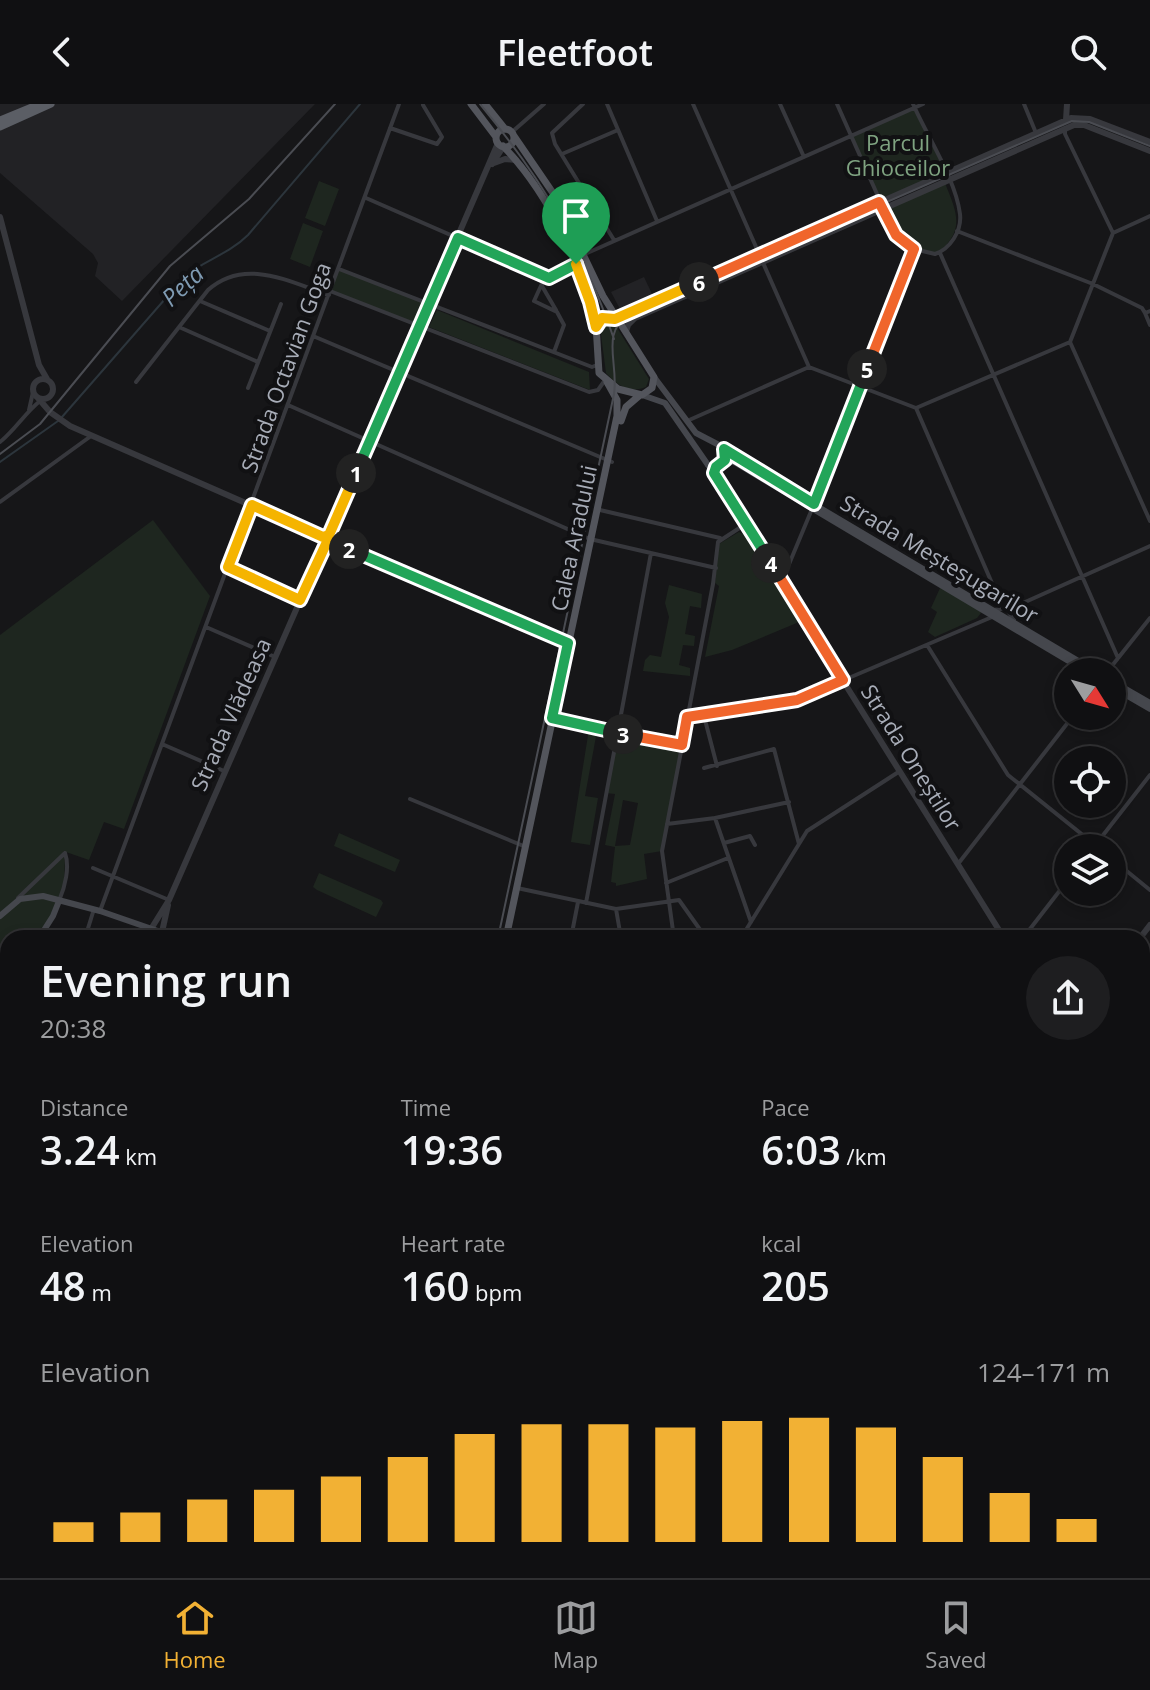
<!DOCTYPE html>
<meta charset="utf-8">
<style>
:root{--surface:#101012;--page:#1e1e20;--text:#f1f3f6;--muted:#9c9d9f;--line:#303032;--accent:#f2b134}
body{margin:0;font-family:"Open Sans",sans-serif;background:var(--page);color:var(--text);height:100vh;display:flex;flex-direction:column;font-size:30px;white-space:nowrap}
*{box-sizing:border-box;margin:0}
p{font-size:26px;color:var(--muted)}
.icon{flex:none;width:44px;height:44px;fill:none;stroke:currentColor;stroke-width:2;stroke-linecap:round;stroke-linejoin:round}
.map{position:relative;flex:1;overflow:hidden}
.drawer{position:absolute;left:0px;top:826px;width:1150px;height:648px;display:flex;flex-direction:column;background:var(--surface);border-radius:24px 24px 0 0;box-shadow:0 4px 12px #0003,0 0 0 2px var(--line)}
.drawer>*{flex:none}
.needle{width:52px;rotate:127deg}
.controls{position:absolute;left:1054px;top:554px;display:grid;gap:16px}
.controls a{display:grid;place-items:center;width:72px;height:72px;border-radius:50%;background:var(--surface);box-shadow:0 4px 12px #0003,0 0 0 2px var(--line);font-size:40px}
.pin{position:absolute;display:grid;place-items:center;width:68px;height:68px;color:#fff;margin:-82px -34px;border-radius:50% 50% 50% 0;rotate:-45deg;box-shadow:0 0 8px #0007}
.pin .icon{rotate:45deg}
.km{position:absolute;width:40px;height:40px;margin:-20px;border-radius:50%;background:#222;color:#fff;font-size:22px;line-height:40px;text-align:center}
.round{display:grid;place-items:center;flex:none;width:84px;height:84px;border-radius:42px;background:var(--page)}
.headline{display:flex;align-items:center;justify-content:space-between;height:136px;padding:0 40px}
h1{font-size:44px;font-weight:600;line-height:60px}
.metrics{display:grid;grid-template-columns:repeat(3,1fr);gap:12px;height:136px;padding:8px 40px}
.metrics div{display:grid;align-content:center}
.metrics b{font-size:40px;font-weight:600}
.metrics small{font-size:22px;font-weight:400}
.metrics p{font-size:22px}
.chart{height:224px;padding:16px 40px}
.chart p{display:flex;justify-content:space-between}
.chart svg{width:100%;height:144px;margin-top:8px;stroke:var(--accent);stroke-width:6}
header{display:flex;justify-content:space-between;align-items:center;height:104px;padding:0 40px;background:var(--surface);font-size:36px;font-weight:600}
.tabs{display:flex;justify-content:space-around;align-items:center;height:112px;border-top:2px solid var(--line);background:var(--surface);font-size:22px;color:var(--muted)}
.tabs a{display:grid;justify-items:center;gap:4px}
.tabs .on{color:var(--accent)}
.map>svg:first-child{display:block}
</style>
<header><svg class="icon" aria-label="back" viewBox="0 0 24 24"><path d="M15 5l-7 7 7 7"/></svg>Fleetfoot<svg class="icon" aria-label="search" viewBox="0 0 24 24"><circle cx="10" cy="10" r="6"/><path d="M15 15l6 6"/></svg></header>
<div class="map">
<svg width="1150" height="1474" viewBox="0 0 1150 1474">
<rect width="100%" height="100%" fill="#161618"/>
<!-- built -->
<path fill="#222225" d="M0,0H315L122,197L95,172L98,159L93,150L0,69Z
M644,173L653,192L620,205L611,188Z"/>
<!-- green -->
<path fill="#1e261f" fill-rule="evenodd" d="M914,3L946,69L879,98L850,32Z
M319,77L339,85L325,122L305,114Z
M945,79C956,107 966,125 939,148C912,152 895,126 885,105Z
M303,119L323,127L310,163L290,155Z
M339,165L429,200L420,224L330,187Z
M437,206L589,268L590,286L429,223Z
M610,216L614,219L649,275L646,283C630,290 617,281 606,269L600,223L604,218Z
M153,416L210,492L124,725L104,718L89,756L63,747L65,749L64,786L39,834H8V880L0,892V531Z
M739,428L745,431L799,518L732,546L705,553L719,482L715,479L719,440Z
M669,481L702,490L701,504L690,502L685,530L695,532L694,542L683,541L679,561L690,564V572L643,567L645,556L650,551L661,553L669,513L665,499Z
M941,482L980,506L981,509L977,514L935,533L928,528L937,508L931,504Z
M589,625L597,627L585,692L598,694L590,741L571,738Z
M617,628L682,641L662,747L644,750L647,775L616,782V779L611,778L615,743L605,741L615,690L606,689ZM623,696L638,699L630,741L615,742Z
M339,729L400,756L395,768L334,742Z
M319,769L381,796L383,799L376,813L317,786L313,783Z"/>
<!-- water -->
<path fill="#2c353c" d="M1150,1380V1461L1135,1474H1042L1049,1466H1142V1386Z
M115,1466H225L254,1474H82Z"/>
<g fill="none" stroke-linecap="round" stroke-linejoin="round">
<!-- stream -->
<path stroke="#2c353c" stroke-width="2" d="M62,313L186,171C206,156 230,149 248,131L360,0
M0,358L58,317"/>
<!-- minor -->
<path stroke="#37383d" stroke-width="4" d="M583,0L552,29L555,40L614,136
M607,0L657,117
M693,0L809,263
M780,0L804,53
M837,0L893,126L914,145L935,150C950,145 962,127 960,110C956,76 927,32 913,0
M1024,0L1036,29
M390,24L437,40L442,33L423,1
M1065,24V30L1113,129
M512,28L544,0
M562,50L618,26
M366,94L549,174L576,160
M957,127L1093,180L1142,204L1145,209
M940,149L1118,554
M585,150L923,0
M339,165L592,263L597,261
M545,173L534,197L557,208L564,221L554,248
M542,182L556,206
M330,187L589,288L598,286L605,276
M200,197L270,227
M1150,207L1145,209L1150,221
M179,223L258,258
M313,232L612,358
M1070,238L1150,417
M136,278L208,186C245,153 289,178 329,191
M248,284L281,200
M288,301L590,435L716,464
M916,304L998,493L1014,516
M29,306L33,288
M687,317L809,263L916,304L1070,238L1113,129L1150,112
M0,338C15,326 25,309 40,297
M0,398L91,332
M814,399L914,145
M600,406L720,434
M228,463L300,496
M782,477L812,405
M994,506L1014,503L1150,442
M206,523L275,553
M927,541L1008,671L1099,744
M1107,568L1150,514
M704,612L797,596L992,513
M687,613L704,612L717,662
M552,614L682,641
M162,640L224,667
M704,664L774,645L799,740
M410,695L526,743
M715,714L751,818
M667,720L715,714L789,698
M724,739L750,732L755,741
M1093,744L1150,671
M1112,755L1150,786
M958,760L1073,612
M93,764L169,796
M666,779L728,754
M517,784L616,805L679,796L706,834
M18,794L65,749
M59,797C65,783 70,763 65,749
M586,799L651,449
M616,805L621,834
M100,807L399,0
M85,834L94,805
M571,834L578,798
M674,834L662,747L713,480L718,438L744,421
M741,834L807,727L900,667
M1023,834L1068,776
M1142,897L1150,887
M1142,968L1150,962
M0,1048L8,1015
M0,1058L8,1061
M0,1113L8,1120
M0,1165L8,1158
M1142,1198L1150,1187
M1142,1318L1150,1314
M1142,1356L1150,1351
M0,1375L8,1372
M263,1466L295,1474
M528,1466L530,1474
M785,1466L788,1474
M916,1466L920,1474
M472,1474L480,1466
M598,1474L600,1466
M698,1474L700,1466
M1016,1474L1023,1466"/>
<!-- tertiary -->
<path stroke="#37383d" stroke-width="6" d="M1066,16L1067,0
M494,59L505,55L516,56
M492,60L503,43
M0,113L39,261L47,275
M615,215L1071,14L1090,15L1150,38
M626,228L628,221L635,214L1074,21H1084L1150,47
M33 285a10 10 0 1 1 20 0a10 10 0 1 1-20 0Z
M38,294L50,308L70,322L323,433
M708,361L1004,834
M329,431L498,39
M331,437L571,540
M151,825L169,796L324,442L331,437L329,431L323,433L326,440
M162,828L168,801
M1140,834L1150,821
M1142,1068L1150,1064
M1142,1075L1150,1069
M1142,1083L1150,1090
M0,1295L8,1290
M52,1474L80,1466"/>
<!-- secondary -->
<path stroke="#45474d" stroke-width="6" d="M654,273L696,329L721,342L739,356L1097,568
M642,291L665,299L708,361L716,363L730,357L736,359L1087,568
M1112,577L1150,599
M1112,583L1150,605
M0,812L20,795L43,792L100,807L178,834
M39,834L53,812L59,797
M0,892L8,880"/>
<!-- primary -->
<path stroke="#53555c" stroke-width="7" d="M471,0L496,33
M485,0L505,25
M496 34a9 9 0 1 1 18 0a9 9 0 1 1-18 0Z
M514,32L555,92L603,192L654,273L652,284L642,291L618,285L599,269L596,221L603,214H615
M503,42C546,86 585,163 596,223
M621,317L626,303L640,291
M506,834L617,312V296L607,278
M846,1466L849,1474
M852,1466L856,1474"/>
<!-- trunk -->
<path stroke="#5b5e65" stroke-width="7" d="M0,16L39,0
M0,23L51,0"/>
<!-- tram -->
<path stroke="#4a4c52" stroke-width="2" d="M480,0C542,75 582,142 614,235
M0,350L40,320L170,162L249,95L335,0
M498,834L614,290C619,259 599,227 631,210L1072,17L1089,18L1150,42
M849,1466L853,1474
M2,1474L11,1466"/>
</g>
<g fill="none" stroke-linecap="round" stroke-linejoin="round">
<!-- split-1 casing -->
<g stroke="#fff" stroke-width="16">
<path id="split-1" d="M356,369L458,134L549,174L576,160"/>
</g>
<!-- split-2 casing -->
<g stroke="#fff" stroke-width="16">
<path id="split-2" d="M349,445L331,437L326,440L300,496L228,463L252,401L323,433L329,431L356,369"/>
</g>
<!-- split-3 casing -->
<g stroke="#fff" stroke-width="16">
<path id="split-3" d="M349,445L568,539L552,614L623,630"/>
</g>
<!-- split-4 casing -->
<g stroke="#fff" stroke-width="16">
<path id="split-4" d="M623,630L682,641L687,613L797,596L843,576L771,459"/>
</g>
<!-- split-5 casing -->
<g stroke="#fff" stroke-width="16">
<path id="split-5" d="M771,459L714,369L716,363L725,356L724,345L814,400L867,265"/>
</g>
<!-- split-6 casing -->
<g stroke="#fff" stroke-width="16">
<path id="split-6" d="M699,178L879,98L896,131L914,145L867,265"/>
</g>
<!-- split-7 casing -->
<g stroke="#fff" stroke-width="16">
<path id="split-7" d="M576,160L590,198L596,223L602,214L615,215L699,178"/>
</g>
<!-- split-1 -->
<use href="#split-1" stroke="#22a559" stroke-width="10"/>
<!-- split-2 -->
<use href="#split-2" stroke="#f5b400" stroke-width="10"/>
<!-- split-3 -->
<use href="#split-3" stroke="#22a559" stroke-width="10"/>
<!-- split-4 -->
<use href="#split-4" stroke="#f0652b" stroke-width="10"/>
<!-- split-5 -->
<use href="#split-5" stroke="#22a559" stroke-width="10"/>
<!-- split-6 -->
<use href="#split-6" stroke="#f0652b" stroke-width="10"/>
<!-- split-7 -->
<use href="#split-7" stroke="#f5b400" stroke-width="10"/>
</g>
<g text-anchor="middle" dominant-baseline="central" stroke-width="8" stroke-linejoin="round" paint-order="stroke">
<!-- park labels -->
<g font-size="22" fill="#7fa381" stroke="#111113">
<text x="898" y="38">Parcul<tspan x="898" dy="25">Ghioceilor</tspan></text>
</g>
<!-- street labels -->
<g font-size="22" fill="#a8adb8" stroke="#111113">
<text transform="translate(285 263) rotate(-70)">Strada Octavian Goga</text>
<text transform="translate(573 434) rotate(-78)">Calea Aradului</text>
<text transform="translate(940 454) rotate(31)">Strada Meșteșugarilor</text>
<text transform="translate(230 610) rotate(-66)">Strada Vlădeasa</text>
<text transform="translate(912 653) rotate(58)">Strada Oneștilor</text>
</g>
<!-- water labels -->
<g font-size="24" font-style="italic" fill="#7f9bb3" stroke="#111113">
<text transform="translate(182 181) rotate(-43)">Peța</text>
</g>
</g>
</svg>
<div class="controls">
<a><svg class="needle" viewBox="-14 -14 28 28"><path d="M0-13l5 13h-10z" fill="#e53935"/><path d="M0 13l5-13h-10z" fill="#9c9d9f"/></svg></a>
<a><svg class="icon" aria-label="locate" viewBox="0 0 24 24"><circle cx="12" cy="12" r="6"/><path d="M12 2v4M12 18v4M2 12h4M18 12h4"/></svg></a>
<a><svg class="icon" aria-label="layers" viewBox="0 0 24 24"><path d="M12 4l9 5-9 5-9-5zM3 14l9 5 9-5"/></svg></a>
</div>
<div class="pin" style="left:576px;top:160px;background:#1e9e55"><svg class="icon" aria-label="arrive" viewBox="0 0 24 24"><path d="M6 21V4h12l-3 4 3 4H6"/></svg></div>
<b class="km" style="left:356px;top:369px">1</b>
<b class="km" style="left:349px;top:445px">2</b>
<b class="km" style="left:623px;top:630px">3</b>
<b class="km" style="left:771px;top:459px">4</b>
<b class="km" style="left:867px;top:265px">5</b>
<b class="km" style="left:699px;top:178px">6</b>
<section class="drawer">
<div class="headline"><div><h1>Evening run</h1><p>20:38</p></div><a class="round"><svg class="icon" aria-label="share" viewBox="0 0 24 24"><path d="M12 15V3M7 8l5-5 5 5M5 13v7h14v-7"/></svg></a></div>
<div class="metrics">
<div><p>Distance</p><b>3.24<small> km</small></b></div>
<div><p>Time</p><b>19:36</b></div>
<div><p>Pace</p><b>6:03<small> /km</small></b></div>
</div>
<div class="metrics">
<div><p>Elevation</p><b>48<small> m</small></b></div>
<div><p>Heart rate</p><b>160<small> bpm</small></b></div>
<div><p>kcal</p><b>205</b></div>
</div>
<div class="chart"><p><span>Elevation</span>124–171 m</p>
<svg viewBox="0 0 160 44" preserveAspectRatio="none"><path d="M5 44V38M15 44V35M25 44V31M35 44V28M45 44V24M55 44V18M65 44V11M75 44V8M85 44V8M95 44V9M105 44V7M115 44V6M125 44V9M135 44V18M145 44V29M155 44V37"/></svg>
</div>
</section>
</div>
<nav class="tabs">
<a class="on"><svg class="icon" aria-label="home" viewBox="0 0 24 24"><path d="M3 11l9-7 9 7M6 9v11h12V9"/></svg>Home</a>
<a><svg class="icon" aria-label="map" viewBox="0 0 24 24"><path d="M3 6l6-2 6 2 6-2v14l-6 2-6-2-6 2zM9 4v14M15 6v14"/></svg>Map</a>
<a><svg class="icon" aria-label="saved" viewBox="0 0 24 24"><path d="M7 4h10v16l-5-4-5 4z"/></svg>Saved</a>
</nav>
